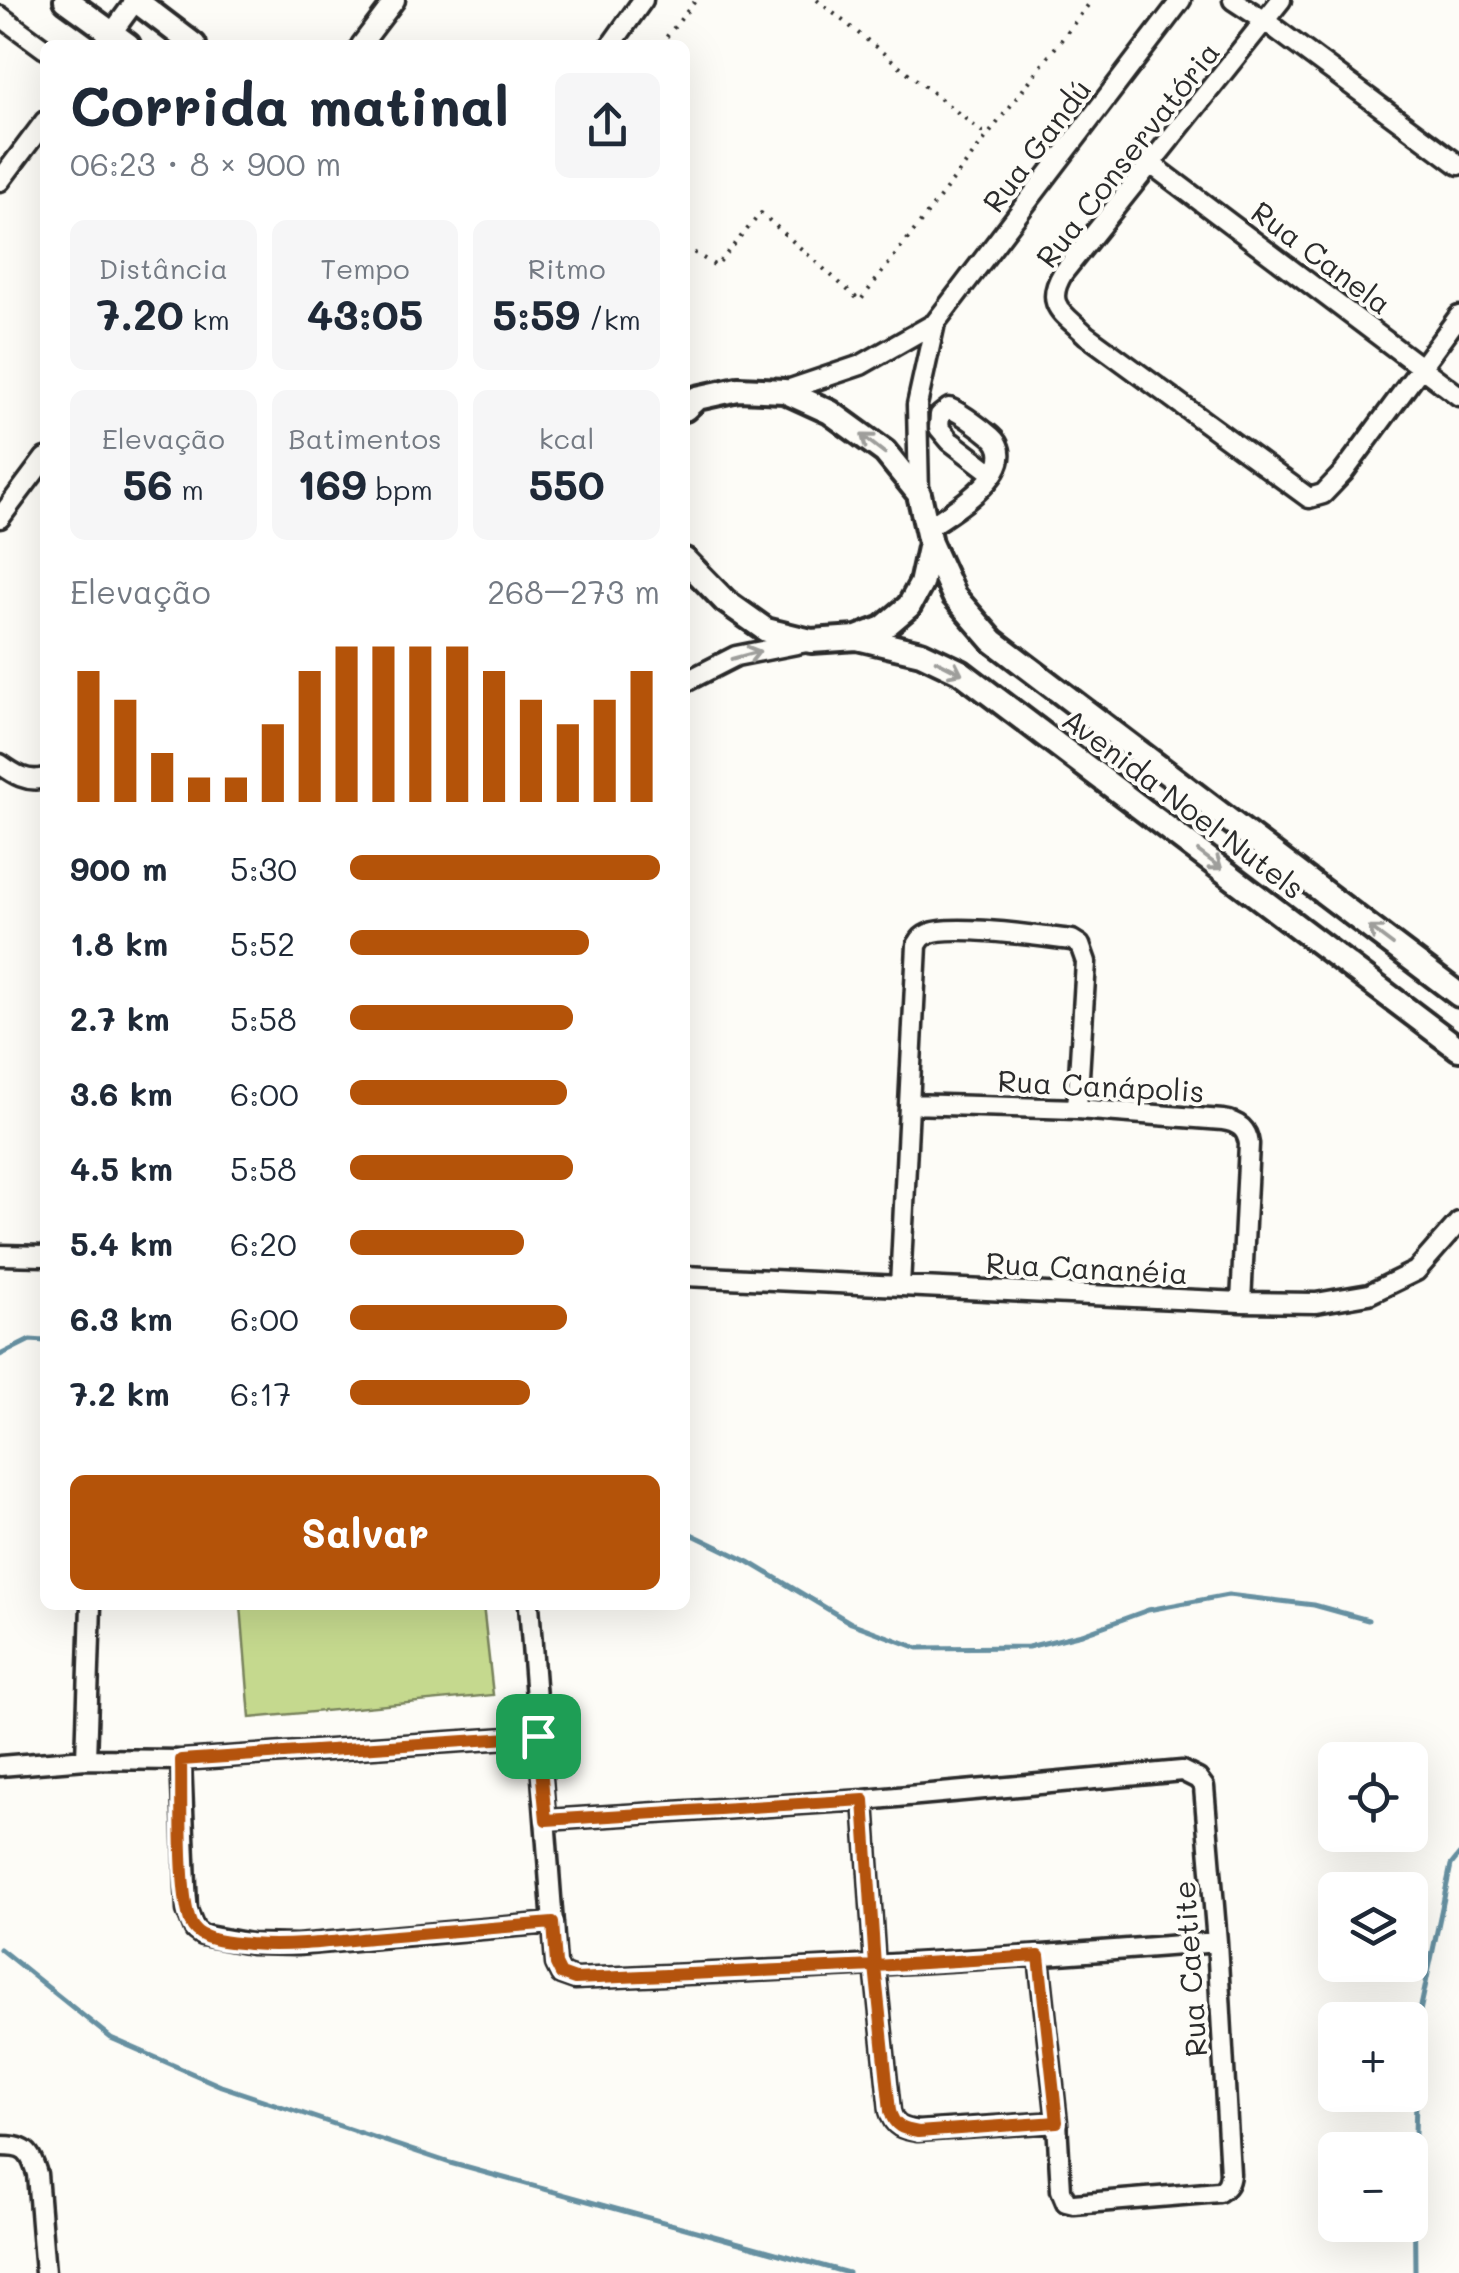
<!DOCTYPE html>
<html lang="pt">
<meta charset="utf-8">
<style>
:root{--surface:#fff;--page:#f6f6f7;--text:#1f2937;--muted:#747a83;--accent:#b45309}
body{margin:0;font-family:Mali,sans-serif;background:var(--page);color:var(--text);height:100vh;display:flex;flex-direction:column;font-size:38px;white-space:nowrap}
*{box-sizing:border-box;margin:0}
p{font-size:32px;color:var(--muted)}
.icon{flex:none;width:55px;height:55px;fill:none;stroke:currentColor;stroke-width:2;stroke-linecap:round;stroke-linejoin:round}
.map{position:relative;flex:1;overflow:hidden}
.sheet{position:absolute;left:40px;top:40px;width:650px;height:1570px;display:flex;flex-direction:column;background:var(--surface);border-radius:15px;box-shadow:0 10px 40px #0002}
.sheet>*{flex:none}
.controls{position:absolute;left:1318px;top:1742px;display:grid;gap:20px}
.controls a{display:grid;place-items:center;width:110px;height:110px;border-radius:15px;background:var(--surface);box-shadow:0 10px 40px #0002;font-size:50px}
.pin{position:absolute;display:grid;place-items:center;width:85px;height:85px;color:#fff;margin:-42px;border-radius:20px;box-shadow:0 5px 15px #0006}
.round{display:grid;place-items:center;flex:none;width:105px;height:105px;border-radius:15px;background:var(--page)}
.summary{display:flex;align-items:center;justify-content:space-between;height:170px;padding:0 30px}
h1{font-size:55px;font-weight:700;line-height:75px}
.metrics{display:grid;grid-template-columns:repeat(3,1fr);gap:15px;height:170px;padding:10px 30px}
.metrics div{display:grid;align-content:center;border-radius:15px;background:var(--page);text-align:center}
.metrics b{font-size:42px;font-weight:700}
.metrics small{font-size:28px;font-weight:400}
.metrics p{font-size:28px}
.chart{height:280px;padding:20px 30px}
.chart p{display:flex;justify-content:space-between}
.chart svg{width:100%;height:180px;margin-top:10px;stroke:var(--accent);stroke-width:6}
.button{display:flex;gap:20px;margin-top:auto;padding:20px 30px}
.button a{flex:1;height:115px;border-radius:15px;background:var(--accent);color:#fff;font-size:40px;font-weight:700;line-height:115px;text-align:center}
ul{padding:0 30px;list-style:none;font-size:32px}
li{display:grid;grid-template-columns:160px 120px 1fr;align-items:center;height:75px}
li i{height:25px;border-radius:12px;background:var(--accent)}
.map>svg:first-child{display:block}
</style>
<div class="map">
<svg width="1459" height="2273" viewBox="0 0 1459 2273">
<rect width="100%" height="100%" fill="#fdfcf7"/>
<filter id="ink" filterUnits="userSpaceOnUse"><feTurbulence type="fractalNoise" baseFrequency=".01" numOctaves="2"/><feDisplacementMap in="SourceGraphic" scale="20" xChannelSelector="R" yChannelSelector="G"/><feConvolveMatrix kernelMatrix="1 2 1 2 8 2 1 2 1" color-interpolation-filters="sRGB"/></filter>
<g filter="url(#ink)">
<!-- green -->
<path fill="#c5d98e" stroke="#78825c" stroke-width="2.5" d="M241,1605H483L493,1695L250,1718Z"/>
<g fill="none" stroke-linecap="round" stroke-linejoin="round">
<!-- stream -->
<path stroke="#6690a1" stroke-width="5" d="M0,1355L30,1340L45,1341
M685,1531L749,1562L851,1623L918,1648L1028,1647L1082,1634L1148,1610L1228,1595L1314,1605L1368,1620
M0,1949L111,2038L221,2086L450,2163L848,2273
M1415,2273L1414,2162L1419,2016L1451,1865L1459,1855"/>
<!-- minor casing -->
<g stroke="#2b2b2b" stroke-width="25">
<path id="minor" d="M1233,0L1265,21L1459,165
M1281,0L1063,273C1043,306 1064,313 1086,335L1309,498L1323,494L1343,473L1459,316
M0,16L45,49
M103,45L136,0
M361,45L395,0
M611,45L643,0
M1151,164L1459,396
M0,181L45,121
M784,391L861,365L935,323L1181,0
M919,494L917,405L935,323
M0,518L45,458
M927,528C948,515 1013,475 998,445C995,438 988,434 982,429C971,421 962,413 949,408L940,415L939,428L950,441L992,473
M685,682L736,656L807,642
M0,764C14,774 27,783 45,778
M909,1104L1077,1109L1223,1120C1238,1122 1247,1129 1249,1144L1241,1302
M0,1255L45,1256
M685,1276L1241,1302L1316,1303L1369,1294L1416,1271L1459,1222
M900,1286L917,945C921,939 921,937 928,934C949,923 1044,937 1072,940L1080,945L1086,962L1077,1109
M529,1605L556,1964L561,1974L575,1979C789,1970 1003,1960 1217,1942
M86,1759L91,1605
M181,1760L187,1910L195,1930L202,1935L251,1944L297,1945L553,1923
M0,1766L86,1759L181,1760L538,1736
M864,1800L875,1966L890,2111C894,2127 903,2129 918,2131L1057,2122
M546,1820L864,1800L1182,1771L1198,1779L1204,1787L1217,1942L1230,2174C1229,2183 1227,2187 1219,2192L1074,2204L1066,2202L1061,2190L1057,2122L1039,1957
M0,2146C25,2146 30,2150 37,2174L45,2273"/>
</g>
<!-- major casing -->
<g stroke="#2b2b2b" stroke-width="30">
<path id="major" d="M66,0L128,45
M135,0L194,45
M685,409L697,398L738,389L784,391L830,412L885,452L919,494L930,543L921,584L909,606L883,628L857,638L811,641L766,630L725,601L685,560
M930,543L954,596L993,641L1459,995
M857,638L921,653L961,672L1459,1049"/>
</g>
<!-- path -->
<path stroke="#2b2b2b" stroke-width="4" stroke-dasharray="2.5 8" stroke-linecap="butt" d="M817,0L987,136
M660,45L696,0
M685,247L716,266L761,213L860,301L1092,0"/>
<!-- minor -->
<use href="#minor" stroke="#fdfcf7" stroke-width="18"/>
<!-- major -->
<use href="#major" stroke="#fdfcf7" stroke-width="22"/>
</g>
<!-- one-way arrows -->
<defs><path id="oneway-shaft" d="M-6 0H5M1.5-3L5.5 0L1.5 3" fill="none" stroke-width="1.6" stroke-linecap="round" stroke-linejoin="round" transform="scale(2.5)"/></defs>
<g stroke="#9e9e9b">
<use href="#oneway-shaft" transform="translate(873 444) rotate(-142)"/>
<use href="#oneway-shaft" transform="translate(746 655) rotate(-15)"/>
<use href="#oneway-shaft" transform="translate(949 667) rotate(27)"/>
<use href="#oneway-shaft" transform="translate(1210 860) rotate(37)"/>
<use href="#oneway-shaft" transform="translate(1381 936) rotate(-143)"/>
</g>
</g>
<g fill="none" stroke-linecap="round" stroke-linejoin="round" filter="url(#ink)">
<!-- route casing -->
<g stroke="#fff" stroke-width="20">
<path id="route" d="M538,1736L181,1760C182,1792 178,1905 193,1927C203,1942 232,1942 249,1944C289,1947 331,1942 371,1938C431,1933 492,1928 553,1923L556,1964L561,1974L575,1979L875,1966L890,2111C894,2127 903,2129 918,2132L1057,2122L1039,1956L875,1966L864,1800L546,1820L538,1736"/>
</g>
<!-- route -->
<use href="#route" stroke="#b45309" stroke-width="12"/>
</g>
<g text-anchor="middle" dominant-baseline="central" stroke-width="8" stroke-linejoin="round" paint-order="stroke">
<!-- street labels -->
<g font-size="30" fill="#2b2b2b" stroke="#fdfcf7">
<text transform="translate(1036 145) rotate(-53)">Rua Gandú</text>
<text transform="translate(1127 154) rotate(-52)">Rua Conservatória</text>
<text transform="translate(1322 257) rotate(37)">Rua Canela</text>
<text transform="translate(1184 803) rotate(37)">Avenida Noel Nutels</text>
<text transform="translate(1101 1085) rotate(3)">Rua Canápolis</text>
<text transform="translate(1087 1267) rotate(3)">Rua Cananéia</text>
<text transform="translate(1189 1969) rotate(-94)">Rua Caetite</text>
</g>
</g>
</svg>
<div class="controls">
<a><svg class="icon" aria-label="locate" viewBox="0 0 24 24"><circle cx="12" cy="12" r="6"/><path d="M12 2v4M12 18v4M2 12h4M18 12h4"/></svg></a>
<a><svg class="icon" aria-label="layers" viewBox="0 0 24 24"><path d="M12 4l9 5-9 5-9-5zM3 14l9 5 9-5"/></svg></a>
<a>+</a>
<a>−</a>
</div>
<div class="pin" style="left:538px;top:1736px;background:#1e9e55"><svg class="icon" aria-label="arrive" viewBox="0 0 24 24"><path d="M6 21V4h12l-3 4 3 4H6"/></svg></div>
<section class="sheet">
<div class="summary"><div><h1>Corrida matinal</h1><p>06:23 · 8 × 900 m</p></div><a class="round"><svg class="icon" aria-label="share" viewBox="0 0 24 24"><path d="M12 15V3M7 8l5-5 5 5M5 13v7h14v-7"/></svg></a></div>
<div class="metrics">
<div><p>Distância</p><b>7.20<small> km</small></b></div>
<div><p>Tempo</p><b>43:05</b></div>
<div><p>Ritmo</p><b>5:59<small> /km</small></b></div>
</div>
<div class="metrics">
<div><p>Elevação</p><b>56<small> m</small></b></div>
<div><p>Batimentos</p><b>169<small> bpm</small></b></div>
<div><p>kcal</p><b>550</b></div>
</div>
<div class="chart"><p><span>Elevação</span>268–273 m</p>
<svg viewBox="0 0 160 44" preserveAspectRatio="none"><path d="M5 44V12M15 44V19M25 44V32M35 44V38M45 44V38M55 44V25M65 44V12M75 44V6M85 44V6M95 44V6M105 44V6M115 44V12M125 44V19M135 44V25M145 44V19M155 44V12"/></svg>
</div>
<ul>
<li><b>900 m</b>5:30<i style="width:100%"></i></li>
<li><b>1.8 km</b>5:52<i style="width:77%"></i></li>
<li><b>2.7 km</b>5:58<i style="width:72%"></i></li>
<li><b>3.6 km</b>6:00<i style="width:70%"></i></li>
<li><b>4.5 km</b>5:58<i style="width:72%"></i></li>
<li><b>5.4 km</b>6:20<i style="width:56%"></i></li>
<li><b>6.3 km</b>6:00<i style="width:70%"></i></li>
<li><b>7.2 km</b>6:17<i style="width:58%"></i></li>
</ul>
<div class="button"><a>Salvar</a></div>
</section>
</div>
